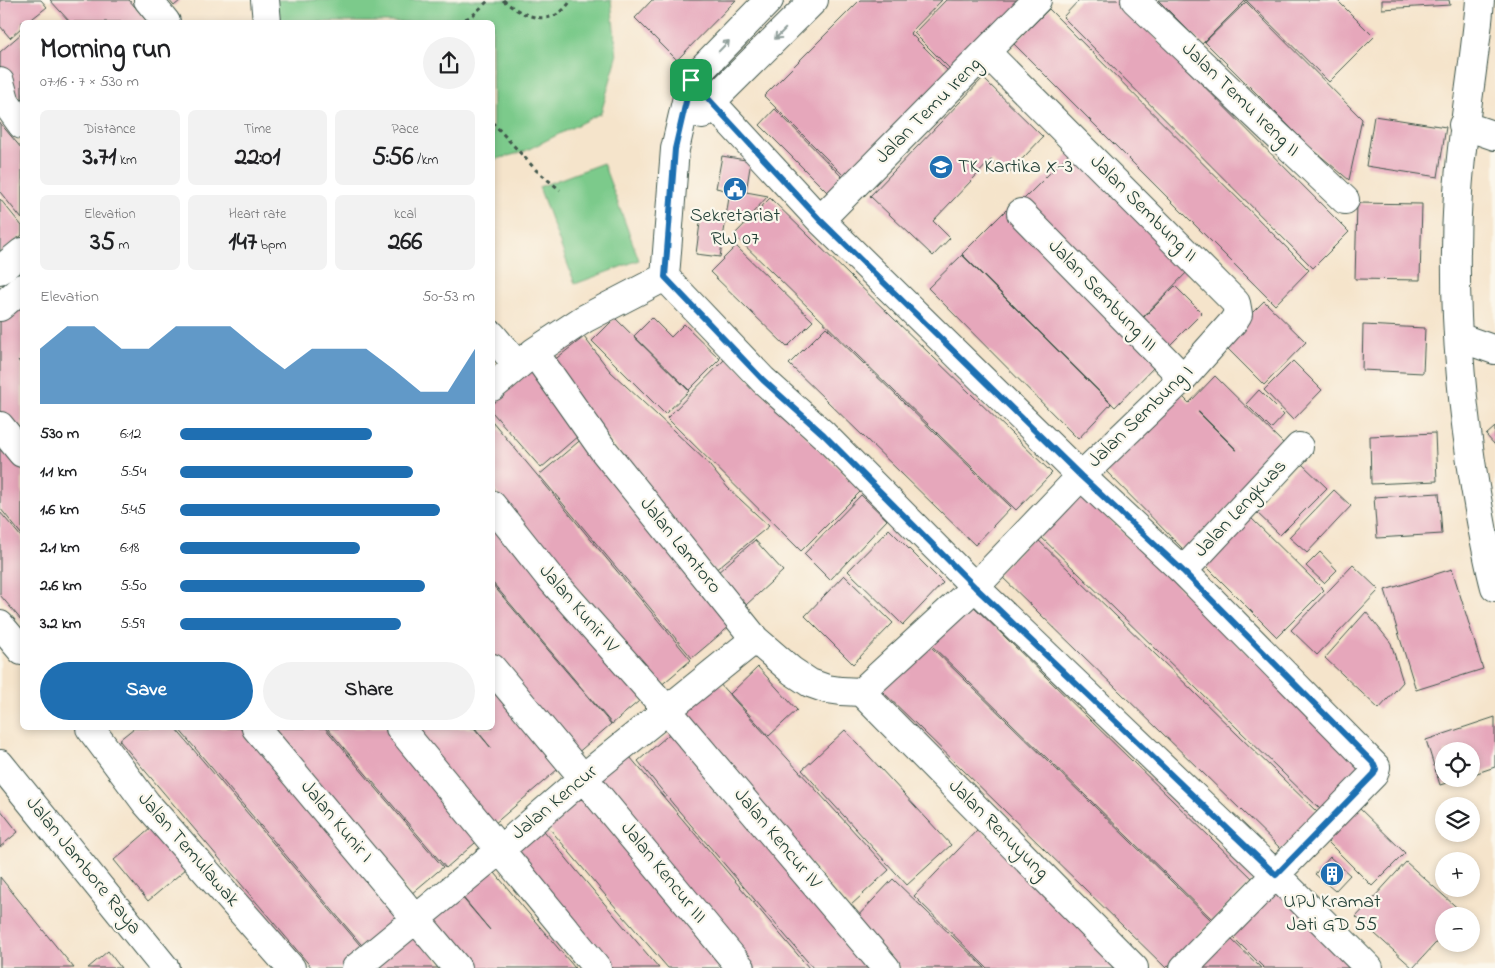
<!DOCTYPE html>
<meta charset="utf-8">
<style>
:root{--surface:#fff;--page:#f2f2f2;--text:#202124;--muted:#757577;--accent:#1f6fb2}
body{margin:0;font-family:"Indie Flower",sans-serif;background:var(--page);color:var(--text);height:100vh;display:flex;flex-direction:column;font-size:19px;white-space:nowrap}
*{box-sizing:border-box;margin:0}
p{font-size:16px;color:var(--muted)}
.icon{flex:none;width:28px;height:28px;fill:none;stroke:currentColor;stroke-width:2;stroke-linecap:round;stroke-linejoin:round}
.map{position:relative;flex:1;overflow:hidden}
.details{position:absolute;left:20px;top:20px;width:475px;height:710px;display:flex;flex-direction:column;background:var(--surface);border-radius:8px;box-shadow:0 2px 8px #0003}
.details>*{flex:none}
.buttons{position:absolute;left:1435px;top:742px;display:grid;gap:10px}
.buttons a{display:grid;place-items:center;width:45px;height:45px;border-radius:50%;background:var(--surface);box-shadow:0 2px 8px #0003;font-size:25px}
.pin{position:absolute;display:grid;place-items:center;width:42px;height:42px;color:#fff;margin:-21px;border-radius:10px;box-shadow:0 2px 8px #0006}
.round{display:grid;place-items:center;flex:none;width:52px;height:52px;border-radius:26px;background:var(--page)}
.summary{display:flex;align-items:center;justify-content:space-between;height:85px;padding:0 20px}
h1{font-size:28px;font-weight:700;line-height:38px}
.metrics{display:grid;grid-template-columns:repeat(3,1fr);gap:8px;height:85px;padding:5px 20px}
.metrics div{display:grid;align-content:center;border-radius:8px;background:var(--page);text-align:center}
.metrics b{font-size:25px;font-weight:700}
.metrics small{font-size:14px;font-weight:400}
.metrics p{font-size:14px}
.chart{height:140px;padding:10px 20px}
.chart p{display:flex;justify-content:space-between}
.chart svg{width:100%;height:90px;margin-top:5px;fill:var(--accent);opacity:.7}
.button{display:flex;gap:10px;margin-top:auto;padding:10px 20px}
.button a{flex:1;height:58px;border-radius:30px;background:var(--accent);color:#fff;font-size:20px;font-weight:700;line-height:58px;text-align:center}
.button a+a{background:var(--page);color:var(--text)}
ul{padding:0 20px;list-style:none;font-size:16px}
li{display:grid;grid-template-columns:80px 60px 1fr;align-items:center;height:38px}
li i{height:12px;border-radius:6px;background:var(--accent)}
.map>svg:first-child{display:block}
</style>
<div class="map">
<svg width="1495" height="968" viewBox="0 0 1495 968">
<rect width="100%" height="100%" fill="#fbf7ec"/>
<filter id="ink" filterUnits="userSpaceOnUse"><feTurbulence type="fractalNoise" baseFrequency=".02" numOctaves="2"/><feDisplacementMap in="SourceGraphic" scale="10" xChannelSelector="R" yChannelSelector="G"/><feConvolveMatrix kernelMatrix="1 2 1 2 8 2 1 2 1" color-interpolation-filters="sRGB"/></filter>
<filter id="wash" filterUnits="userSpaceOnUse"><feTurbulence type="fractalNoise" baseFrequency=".0096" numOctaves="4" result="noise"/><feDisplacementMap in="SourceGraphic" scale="20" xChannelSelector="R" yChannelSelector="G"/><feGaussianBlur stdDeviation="1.12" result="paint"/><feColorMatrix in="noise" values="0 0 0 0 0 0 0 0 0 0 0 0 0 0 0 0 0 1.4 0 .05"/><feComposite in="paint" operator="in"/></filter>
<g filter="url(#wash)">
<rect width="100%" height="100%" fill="#f5e4cb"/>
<!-- green -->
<path fill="#7bca8b" stroke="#4d8460" d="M274,0H611L617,57L601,113L523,152L493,160L492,22H273Z
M603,163L639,260L575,284L539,187Z"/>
<g id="blocks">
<!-- building -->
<path fill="#e6a7bb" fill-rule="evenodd" d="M0,0H41L47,7L28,22H22V27L10,38L0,26Z
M50,0H129L148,22H70Z
M169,0H181L174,6Z
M652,0H736L677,60L635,18Z
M860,0H942L910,33L954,77L850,182L764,96Z
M946,0H1030L956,75L914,33Z
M1079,0H1118L1349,232L1313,268L1063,17Z
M1158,0H1246L1202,44Z
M1246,0H1337L1374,37L1329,82Z
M1382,0H1449L1450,5L1382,9Z
M1246,2L1362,119L1349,180L1310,147L1205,42Z
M1049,9L1309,270L1275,305L1014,44Z
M22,33V100L0,74V52Z
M983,78L1043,137L1007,175L991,160L933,221L950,238L933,256L870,196Z
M775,109L848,183L833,198L760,125Z
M1374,116L1446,127L1438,177L1366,166Z
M0,123L22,149V219L0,192Z
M1074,149L1192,267L1140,320L1022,201Z
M722,156L751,161L746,192L768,196L746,220L726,217L730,191L716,188Z
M770,198L1052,473L1016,510L734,235Z
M0,199L22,226V235L0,254Z
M1357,203L1422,204L1420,280L1355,279Z
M1006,210L1159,362L1115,407L962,254Z
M701,215L726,219L720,257L696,254Z
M736,246L813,321L787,347L710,272Z
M962,255L1111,404L1078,439L928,288Z
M1175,286L1202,313L1168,347L1141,320Z
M22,296V364L18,360L22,365V439L0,412V315Z
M1264,301L1306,342L1264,385L1222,343Z
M615,318L689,391L665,414L592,341Z
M652,318L671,337L684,324L720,359L689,390L634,336Z
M1363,325L1425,328L1423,373L1362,370Z
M826,327L1011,507L975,545L789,364Z
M584,337L610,371L706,461L728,488L769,526L714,571L549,364Z
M727,357L861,491L801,551L667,418Z
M1293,361L1322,390L1293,420L1264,390Z
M533,368L586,429L541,468L492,412V404Z
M1215,376L1289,449L1184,550L1098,463L1173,387L1189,403ZM1198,412H1199L1237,450H1236Z
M1259,390L1284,415L1271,429L1246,404Z
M492,421L691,660L659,687L492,487Z
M1495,427V445L1486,435Z
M1435,433L1437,481L1371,484L1370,436Z
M0,435L22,461V535L0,508Z
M584,437L737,620L692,658L539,475Z
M1301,463L1327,488L1280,535L1254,510Z
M1079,490L1363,766L1321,810L1038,534Z
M1334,490L1351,506L1307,553L1289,537Z
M1439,493L1442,534L1377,538L1374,497Z
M861,495L887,520L830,580L804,554Z
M0,512L22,538V621L0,595Z
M1246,513L1324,590L1277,637L1200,560Z
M492,516L645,696L612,724L492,582Z
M889,529L943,583L903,625L848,571Z
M1034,536L1318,813L1282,850L998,573Z
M755,540L783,571L746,605L717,573Z
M1320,552L1337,570L1324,583L1306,566Z
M1353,565L1379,590L1317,655L1291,630Z
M1452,569L1483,669L1416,690L1385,590Z
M844,575L893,623L853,664L805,616Z
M492,584L611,724L575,755L492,657Z
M966,599L1253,879L1213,920L926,640Z
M1366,612L1391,643L1403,682L1379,709L1325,658Z
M927,643L1212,921L1166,968L881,690Z
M758,667L797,710L769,736L730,694Z
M492,677L565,763L493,825L410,728H474L492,749L475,728H492Z
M717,681L889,870L850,906L678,717Z
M1495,717V767L1471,775V751H1444V779H1459L1440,785L1426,740Z
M134,728H175L365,951L344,968H312L119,740Z
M178,728H243L404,917L366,950Z
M270,728H325L443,867L411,894Z
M327,728H390L482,837L446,868Z
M845,730L951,845L907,885L802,770Z
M673,731L872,968H813L673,804L638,761Z
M625,751L678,814L809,968H750L591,780Z
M583,791L733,968H668L611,902L545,823Z
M1354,803L1405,853L1372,886L1322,836Z
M0,809L18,832L0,847Z
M158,822L193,863L148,901L114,860Z
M541,827L576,870L659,968H609L511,852Z
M979,828L1123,968H987L914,896Z
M1330,857L1350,875L1335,891L1315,874Z
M1406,862L1463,913L1460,916H1444V934L1413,968L1356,917Z
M491,868L523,907L575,968H465L428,922L460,895L490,930L461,895Z
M0,877L51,940L74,968H0Z
M893,879L985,968H901L853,921Z
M1276,889L1357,968H1264L1231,935Z
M412,930L444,968H374Z
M1229,937L1261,968H1199Z
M108,951L121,968H88Z"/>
</g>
</g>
<g filter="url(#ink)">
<use href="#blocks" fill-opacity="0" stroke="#3f564b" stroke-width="1"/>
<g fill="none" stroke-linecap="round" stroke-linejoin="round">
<!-- minor casing -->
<g stroke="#3f564b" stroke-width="30">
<path id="minor" d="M148,0L166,22
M265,0L267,22
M1135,0L1345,200
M1480,0C1475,64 1462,128 1458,192C1452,290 1459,390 1475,487C1481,521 1486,554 1495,587
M691,80L820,220L1081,476L1183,571L1376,767L1374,774L1184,968
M0,82L6,103L22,125
M702,115L712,101L814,0
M1463,125L1495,136
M1021,213L1183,378
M820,220L1037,0
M0,270L22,252
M665,277L763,380L824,435L975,587L1276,875L1369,968
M665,277L675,149L691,80L769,0
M0,307L22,288
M492,335L517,365
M1458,337L1495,350
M534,352L604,451L755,639L792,671L810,683L827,689L841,691L861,692
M492,387L534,352L584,319L665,277
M0,426L22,453
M492,505L550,578L667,710L886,968
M1183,571L1299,447
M0,625L22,651
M492,668L741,968
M861,692L975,587L1081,476L1183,378L1233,322L1238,314L1236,303L987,53
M861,692L1134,968
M90,728L146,803L291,968
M256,728L457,968
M400,728L597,968
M0,764L165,968
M356,968L501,849L584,777L755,639"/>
</g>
<!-- path -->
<path stroke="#3f564b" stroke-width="3" stroke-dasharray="4 4" stroke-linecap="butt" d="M503,0C524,18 554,29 571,0
M458,22L472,16L489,0
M492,122L536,170L560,190"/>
<!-- minor -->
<use href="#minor" stroke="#fff" stroke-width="28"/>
</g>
<!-- one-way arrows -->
<defs><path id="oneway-shaft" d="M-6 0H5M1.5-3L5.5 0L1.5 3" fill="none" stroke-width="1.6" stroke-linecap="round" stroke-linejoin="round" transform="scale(1.25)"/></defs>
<g stroke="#8f9e9a">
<use href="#oneway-shaft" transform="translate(780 34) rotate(135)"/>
<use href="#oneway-shaft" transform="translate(724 46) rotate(-46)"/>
</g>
</g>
<g fill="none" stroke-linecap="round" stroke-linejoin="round" filter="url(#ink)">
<!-- route casing -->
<g stroke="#fff" stroke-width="10">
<path id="route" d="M691,80L820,220L1081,476L1183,571L1374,764L1376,769L1374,774L1276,875L975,587L824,435L763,380L665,277L675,149Z"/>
</g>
<!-- route -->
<use href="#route" stroke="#1f6fb2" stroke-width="6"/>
</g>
<!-- icons -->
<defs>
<g id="school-disc" transform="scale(1.25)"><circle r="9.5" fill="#1f6fb2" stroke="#fbf7ec"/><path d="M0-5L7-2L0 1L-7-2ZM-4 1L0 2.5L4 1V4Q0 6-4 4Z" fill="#fff"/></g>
<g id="civic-disc" transform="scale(1.25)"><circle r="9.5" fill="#1f6fb2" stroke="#fbf7ec"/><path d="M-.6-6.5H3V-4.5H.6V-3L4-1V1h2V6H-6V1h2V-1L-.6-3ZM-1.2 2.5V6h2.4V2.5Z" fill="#fff"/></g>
<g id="building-disc" transform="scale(1.25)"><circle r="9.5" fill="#1f6fb2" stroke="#fbf7ec"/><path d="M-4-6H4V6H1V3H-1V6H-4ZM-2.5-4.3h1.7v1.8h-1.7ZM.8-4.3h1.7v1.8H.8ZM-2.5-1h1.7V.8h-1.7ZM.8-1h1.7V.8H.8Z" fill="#fff"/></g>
</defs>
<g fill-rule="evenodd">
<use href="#school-disc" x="941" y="167"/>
<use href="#civic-disc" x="735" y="189"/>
<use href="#building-disc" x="1332" y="874"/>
</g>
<g text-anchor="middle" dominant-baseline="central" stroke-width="4.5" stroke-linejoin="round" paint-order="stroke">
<!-- street labels -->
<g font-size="20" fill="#1f3d34" stroke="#fbf7ec">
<text transform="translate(1240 100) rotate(44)">Jalan Temu Ireng II</text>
<text transform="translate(929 111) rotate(-45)">Jalan Temu Ireng</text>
<text transform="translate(1143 209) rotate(45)">Jalan Sembung II</text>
<text transform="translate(1102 296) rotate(46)">Jalan Sembung III</text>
<text transform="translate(1141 417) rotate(-44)">Jalan Sembung I</text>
<text transform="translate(1241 509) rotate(-47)">Jalan Lengkuas</text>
<text transform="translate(680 546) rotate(51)">Jalan Lamtoro</text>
<text transform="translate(578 609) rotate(49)">Jalan Kunir IV</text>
<text transform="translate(555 803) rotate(-40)">Jalan Kencur</text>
<text transform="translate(336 822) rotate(50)">Jalan Kunir I</text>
<text transform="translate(998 830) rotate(45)">Jalan Renuyung</text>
<text transform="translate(777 839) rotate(50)">Jalan Kencur IV</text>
<text transform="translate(188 850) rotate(49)">Jalan Temulawak</text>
<text transform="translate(83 866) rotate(51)">Jalan Jambore Raya</text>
<text transform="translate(663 873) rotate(51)">Jalan Kencur III</text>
</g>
<!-- poi labels -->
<g font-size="20" fill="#1f3d34" stroke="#fbf7ec">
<text x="958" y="167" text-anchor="start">TK Kartika X-3</text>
<text x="735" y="216">Sekretariat<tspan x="735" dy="23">RW 07</tspan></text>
<text x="1332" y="902">UPJ Kramat<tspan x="1332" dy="23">Jati GD 55</tspan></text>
</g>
</g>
</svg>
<div class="buttons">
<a><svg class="icon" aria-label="locate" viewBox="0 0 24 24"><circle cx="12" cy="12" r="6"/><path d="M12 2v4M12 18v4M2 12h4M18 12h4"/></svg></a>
<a><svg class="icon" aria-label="layers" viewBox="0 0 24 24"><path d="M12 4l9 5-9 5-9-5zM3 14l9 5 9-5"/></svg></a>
<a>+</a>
<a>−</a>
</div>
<div class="pin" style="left:691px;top:80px;background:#1e9e55"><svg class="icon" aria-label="arrive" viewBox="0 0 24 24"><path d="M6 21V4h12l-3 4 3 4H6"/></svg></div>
<section class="details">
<div class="summary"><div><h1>Morning run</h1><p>07:16 · 7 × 530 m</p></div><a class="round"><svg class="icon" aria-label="share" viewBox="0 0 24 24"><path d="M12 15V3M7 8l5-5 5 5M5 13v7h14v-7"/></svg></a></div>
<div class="metrics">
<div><p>Distance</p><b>3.71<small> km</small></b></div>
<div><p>Time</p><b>22:01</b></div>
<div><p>Pace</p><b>5:56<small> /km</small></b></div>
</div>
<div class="metrics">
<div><p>Elevation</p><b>35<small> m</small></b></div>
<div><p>Heart rate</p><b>147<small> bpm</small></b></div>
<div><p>kcal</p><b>266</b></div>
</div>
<div class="chart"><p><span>Elevation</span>50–53 m</p>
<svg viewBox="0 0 160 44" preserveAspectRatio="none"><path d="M0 44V17L10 6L20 6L30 17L40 17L50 6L60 6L70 6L80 17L90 27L100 17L110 17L120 17L130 27L140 38L150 38L160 17V44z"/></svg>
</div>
<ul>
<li><b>530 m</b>6:12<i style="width:65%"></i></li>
<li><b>1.1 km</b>5:54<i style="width:79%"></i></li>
<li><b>1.6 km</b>5:45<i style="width:88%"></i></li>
<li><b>2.1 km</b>6:18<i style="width:61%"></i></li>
<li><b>2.6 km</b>5:50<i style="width:83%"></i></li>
<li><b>3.2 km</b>5:59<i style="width:75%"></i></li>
</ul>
<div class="button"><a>Save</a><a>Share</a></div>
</section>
</div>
